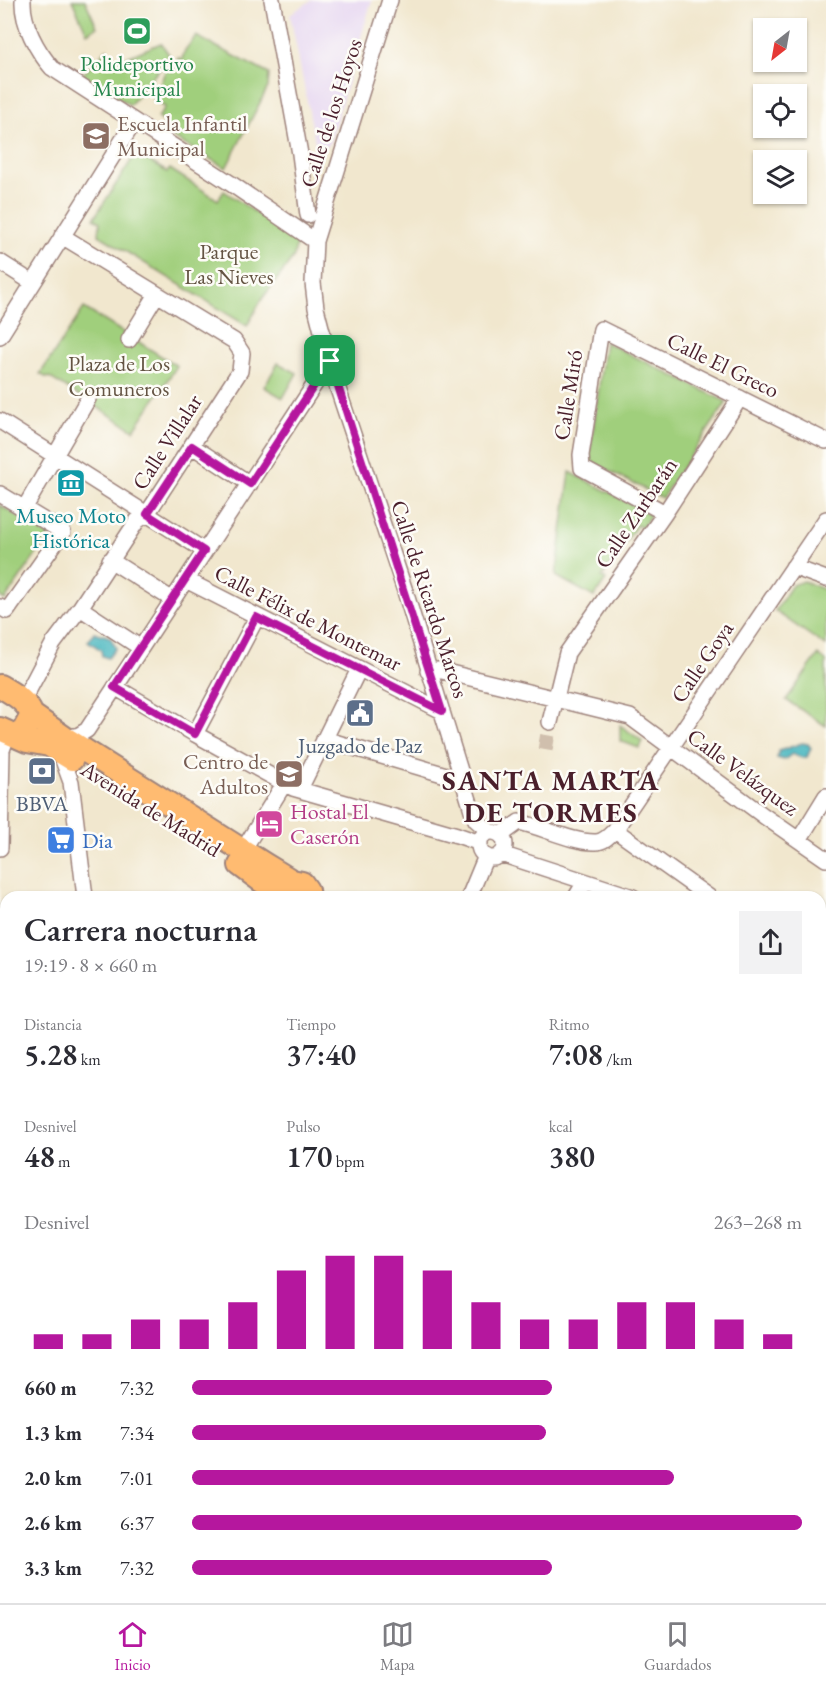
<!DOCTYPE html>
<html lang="es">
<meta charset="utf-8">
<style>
:root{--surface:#fff;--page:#f2f2f3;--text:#2b2b33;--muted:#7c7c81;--line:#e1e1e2;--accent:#b5179e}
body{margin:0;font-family:"EB Garamond",serif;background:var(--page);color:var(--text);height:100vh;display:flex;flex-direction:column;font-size:22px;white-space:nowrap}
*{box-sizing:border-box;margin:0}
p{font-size:20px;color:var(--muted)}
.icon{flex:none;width:33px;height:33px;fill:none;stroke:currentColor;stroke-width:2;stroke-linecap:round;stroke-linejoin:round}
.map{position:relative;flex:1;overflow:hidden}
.details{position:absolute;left:0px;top:891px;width:826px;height:712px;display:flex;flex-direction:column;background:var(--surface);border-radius:18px 18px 0 0;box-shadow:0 2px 4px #0004}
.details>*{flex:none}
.needle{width:39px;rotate:211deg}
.fabs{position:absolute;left:753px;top:18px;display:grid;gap:12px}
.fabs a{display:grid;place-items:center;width:54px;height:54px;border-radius:0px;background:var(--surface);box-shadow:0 2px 4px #0004;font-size:30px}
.pin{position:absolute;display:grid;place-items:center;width:51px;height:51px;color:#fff;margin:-26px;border-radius:12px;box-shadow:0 3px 9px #0006}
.round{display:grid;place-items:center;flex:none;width:63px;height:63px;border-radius:0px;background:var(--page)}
.headline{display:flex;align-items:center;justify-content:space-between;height:102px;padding:0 24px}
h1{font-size:33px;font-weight:600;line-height:45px}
.metrics{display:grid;grid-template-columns:repeat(3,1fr);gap:9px;height:102px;padding:6px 24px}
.metrics div{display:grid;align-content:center}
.metrics b{font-size:30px;font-weight:600}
.metrics small{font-size:16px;font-weight:400}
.metrics p{font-size:16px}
.chart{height:168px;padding:12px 24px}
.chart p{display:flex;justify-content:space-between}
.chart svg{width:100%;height:108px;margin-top:6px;stroke:var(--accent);stroke-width:6}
ul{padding:0 24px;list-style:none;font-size:20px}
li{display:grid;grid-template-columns:96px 72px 1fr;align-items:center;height:45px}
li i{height:15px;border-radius:8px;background:var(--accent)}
.tab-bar{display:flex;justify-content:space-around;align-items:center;height:84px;border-top:2px solid var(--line);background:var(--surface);font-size:16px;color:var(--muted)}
.tab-bar a{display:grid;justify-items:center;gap:3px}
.tab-bar .selected{color:var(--accent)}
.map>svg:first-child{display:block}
</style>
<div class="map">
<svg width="826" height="1603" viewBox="0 0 826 1603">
<rect width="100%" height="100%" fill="#fdfcf7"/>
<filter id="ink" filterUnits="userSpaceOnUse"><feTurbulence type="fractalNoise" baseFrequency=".0167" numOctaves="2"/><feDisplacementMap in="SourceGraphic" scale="12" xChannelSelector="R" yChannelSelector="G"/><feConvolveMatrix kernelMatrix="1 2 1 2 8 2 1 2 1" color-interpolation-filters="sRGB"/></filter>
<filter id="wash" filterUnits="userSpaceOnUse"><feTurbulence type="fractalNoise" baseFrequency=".008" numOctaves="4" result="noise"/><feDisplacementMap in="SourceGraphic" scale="24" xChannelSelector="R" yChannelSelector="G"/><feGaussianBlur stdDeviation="1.35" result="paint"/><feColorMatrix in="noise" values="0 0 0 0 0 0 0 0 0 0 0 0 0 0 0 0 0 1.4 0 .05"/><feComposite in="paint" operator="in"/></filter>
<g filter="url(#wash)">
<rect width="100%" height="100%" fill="#f1e7ce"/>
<!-- built -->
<path fill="#e4d3f1" d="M312,0H372L329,145L316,147L290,14Z"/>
<!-- green -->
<path fill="#a0cf7c" stroke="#757754" stroke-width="1.5" d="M72,0H85L97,27L87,33Z
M196,36L269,74L268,87L226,168L163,132L166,123L158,118L165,107L154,100L166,69L173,71L178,58L182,59L185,50Z
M161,43L170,56L130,105L82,75L107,49L113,63Z
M136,153L167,172L170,169L218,200L224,191L290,236L296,244L294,257L262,299L247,326L99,235L100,222L94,218Z
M84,308L177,366L134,430L49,377L47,378L40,374Z
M605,342L727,402L662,498L589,461Z
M278,363L297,373L283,398L264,387Z
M570,472L651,514L642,528L637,525L602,577L606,580L594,597L556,576Z
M0,505L49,536L5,600L0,597Z
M803,581L826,590V646L775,611L792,585Z
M818,655L826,661V726L786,700Z
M620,725L642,741L639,748L620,741Z"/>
<!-- forest -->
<path fill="#80b26c" stroke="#65684c" stroke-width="1.5" d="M826,1419V1603H820L805,1598H820V1420Z"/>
<!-- water -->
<path fill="#48b7c0" stroke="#496b76" stroke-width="1.5" d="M94,632L110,637L116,648L108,658L102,656L101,650L88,641Z
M802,743L808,744L811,748L807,757L802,758L792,754L784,760L777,758L779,751Z
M6,1155V1291L0,1293V1156Z
M821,1364H826V1419L821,1420Z
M0,1476L6,1479V1563H0Z
M138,1598H288L298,1603H151Z
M719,1598H805L820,1603H722L718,1601Z"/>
</g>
<g filter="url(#ink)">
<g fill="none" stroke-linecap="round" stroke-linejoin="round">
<!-- minor-tunnel -->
<path stroke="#d0bfad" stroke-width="15" stroke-dasharray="15 8" stroke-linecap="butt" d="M545,750L550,722"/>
<!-- minor casing -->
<g stroke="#9e837c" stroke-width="18">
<path id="minor" d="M23,0C22,24 37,51 52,68L230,183L315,241
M272,0L300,154L308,215
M390,0L315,241L313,283L316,308L333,374L405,591L472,810L476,820L490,832
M0,262L33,283
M0,336L134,122
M129,340L157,294
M0,421L205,551
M192,446L250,484
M0,494L63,532L7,611L0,607
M24,509L88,399
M665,513L582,468L581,455L601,329L826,441
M110,560L173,600
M793,567L826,579
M186,580L442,711
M80,608L141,648
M428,671L438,670L630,717L764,816L826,859
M115,687L195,734L293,788L457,835L480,843
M23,701L53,644L80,608L137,521L147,514L240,371L242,353L234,341L62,236
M550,722L567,653L665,513L740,398
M195,734L257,617
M65,738L79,735L87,730L330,361
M324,739L463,780
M60,752L71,782L85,897
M300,789L359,669
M615,830L709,897
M479 845a13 13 0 1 1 26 0a13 13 0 1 1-26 0Z
M501,835L519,822C542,827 574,843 596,842C604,842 610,835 615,830L826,519
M799,840L826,796
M0,848L2,750L8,733
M246,853L248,842L284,784
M501,854L633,897
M469,897L486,856
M576,897L585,882
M820,1005L826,986
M0,1076L6,1075
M820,1092L826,1087
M820,1322L826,1315"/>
</g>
<!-- highway casing -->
<g stroke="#9e837c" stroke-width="26">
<path id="highway" d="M0,686C13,694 26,700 32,715L25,728
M32,715L65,738L264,864L292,881L302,883L307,890L308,897
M0,729L27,741L49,745L72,759
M240,865L282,896
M820,1180L826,1183
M820,1197L826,1201"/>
</g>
<!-- minor -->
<use href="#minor" stroke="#fff" stroke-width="15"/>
<!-- highway -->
<use href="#highway" stroke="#ffbb71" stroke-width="22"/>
</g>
</g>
<g fill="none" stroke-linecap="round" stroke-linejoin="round" filter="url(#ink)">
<!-- route casing -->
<g stroke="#fff" stroke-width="12">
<path id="route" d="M330,361L442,711L256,617L195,734L114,687L204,551L147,514L192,446L250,484Z"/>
</g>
<!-- route -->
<use href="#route" stroke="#b5179e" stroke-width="8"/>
</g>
<!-- icons -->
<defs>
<g id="stadium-square" transform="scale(1.5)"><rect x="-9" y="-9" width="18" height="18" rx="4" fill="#2e9e5b" stroke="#fdfcf7"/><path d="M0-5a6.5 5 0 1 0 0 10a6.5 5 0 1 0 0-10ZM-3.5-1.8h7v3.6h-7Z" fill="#fff"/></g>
<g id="school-square" transform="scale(1.5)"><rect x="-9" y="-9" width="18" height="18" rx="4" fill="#8d6e63" stroke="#fdfcf7"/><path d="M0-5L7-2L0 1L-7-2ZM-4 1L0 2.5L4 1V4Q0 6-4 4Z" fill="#fff"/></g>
<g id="museum-square" transform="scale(1.5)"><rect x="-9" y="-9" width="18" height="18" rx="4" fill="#0f9aa8" stroke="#fdfcf7"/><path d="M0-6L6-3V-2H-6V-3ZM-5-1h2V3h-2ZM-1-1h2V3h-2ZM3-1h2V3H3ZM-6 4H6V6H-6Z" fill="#fff"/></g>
<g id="civic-square" transform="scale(1.5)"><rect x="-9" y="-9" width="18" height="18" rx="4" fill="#5c6f8a" stroke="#fdfcf7"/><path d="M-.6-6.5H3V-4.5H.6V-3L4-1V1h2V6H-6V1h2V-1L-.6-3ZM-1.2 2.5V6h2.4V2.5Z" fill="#fff"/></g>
<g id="bank-square" transform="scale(1.5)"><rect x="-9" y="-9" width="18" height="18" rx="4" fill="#5c6f8a" stroke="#fdfcf7"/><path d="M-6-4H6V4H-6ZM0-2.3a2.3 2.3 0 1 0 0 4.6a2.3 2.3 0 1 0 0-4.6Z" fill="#fff"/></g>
<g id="hotel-square" transform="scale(1.5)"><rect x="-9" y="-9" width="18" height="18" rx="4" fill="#d1479c" stroke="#fdfcf7"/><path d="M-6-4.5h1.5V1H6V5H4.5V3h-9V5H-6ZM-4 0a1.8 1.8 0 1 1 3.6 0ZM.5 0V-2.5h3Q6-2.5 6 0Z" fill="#fff"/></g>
<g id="supermarket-square" transform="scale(1.5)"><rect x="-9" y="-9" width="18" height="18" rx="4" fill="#3f7fe0" stroke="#fdfcf7"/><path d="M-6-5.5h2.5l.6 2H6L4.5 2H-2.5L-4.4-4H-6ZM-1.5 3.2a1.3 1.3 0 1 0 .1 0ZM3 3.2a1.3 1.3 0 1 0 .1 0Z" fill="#fff"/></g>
</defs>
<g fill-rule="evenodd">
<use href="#stadium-square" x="137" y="31"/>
<use href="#school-square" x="96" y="136"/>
<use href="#museum-square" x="71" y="483"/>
<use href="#civic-square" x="360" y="713"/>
<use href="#bank-square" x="42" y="771"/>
<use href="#school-square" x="289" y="774"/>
<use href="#hotel-square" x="269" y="824"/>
<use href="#supermarket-square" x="61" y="840"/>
</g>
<g text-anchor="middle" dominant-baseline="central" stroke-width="5" stroke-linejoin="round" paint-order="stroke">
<!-- leisure labels -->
<g font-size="22" fill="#27864d" stroke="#fdfcf7">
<text x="137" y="63">Polideportivo<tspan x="137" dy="25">Municipal</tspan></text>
</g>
<!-- street labels -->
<g font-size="22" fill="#4a1f2b" stroke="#fdfcf7">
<text transform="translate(331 113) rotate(-72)">Calle de los Hoyos</text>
<text transform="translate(723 365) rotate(26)">Calle El Greco</text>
<text transform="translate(568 395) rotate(-81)">Calle Miró</text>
<text transform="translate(167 442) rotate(-57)">Calle Villalar</text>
<text transform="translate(636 513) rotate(-56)">Calle Zurbarán</text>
<text transform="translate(430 599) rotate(72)">Calle de Ricardo Marcos</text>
<text transform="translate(308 618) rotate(27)">Calle Félix de Montemar</text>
<text transform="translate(702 662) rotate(-56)">Calle Goya</text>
<text transform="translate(743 772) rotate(36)">Calle Velázquez</text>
<text transform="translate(151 809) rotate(32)">Avenida de Madrid</text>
</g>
<!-- education labels -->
<g font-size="22" fill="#785e54" stroke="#fdfcf7" text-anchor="start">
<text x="117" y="123">Escuela Infantil<tspan x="117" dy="25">Municipal</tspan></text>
<text x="268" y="761" text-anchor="end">Centro de<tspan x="268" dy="25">Adultos</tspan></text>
</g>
<!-- park labels -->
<g font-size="22" fill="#645443" stroke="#fdfcf7">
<text x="229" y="251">Parque<tspan x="229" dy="25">Las Nieves</tspan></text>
<text x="119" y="363">Plaza de Los<tspan x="119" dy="25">Comuneros</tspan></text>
</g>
<!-- culture labels -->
<g font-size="22" fill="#0d838f" stroke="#fdfcf7">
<text x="71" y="515">Museo Moto<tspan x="71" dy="25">Histórica</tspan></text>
</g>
<!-- service labels -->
<g font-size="22" fill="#4e5e75" stroke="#fdfcf7">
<text x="360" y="745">Juzgado de Paz</text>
<text x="42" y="803">BBVA</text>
</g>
<!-- hotel labels -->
<g font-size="22" fill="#b23c85" stroke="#fdfcf7" text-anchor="start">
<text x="290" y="811">Hostal El<tspan x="290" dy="25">Caserón</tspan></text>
</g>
<!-- shop labels -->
<g font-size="22" fill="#366cbe" stroke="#fdfcf7" text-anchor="start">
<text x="82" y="840">Dia</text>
</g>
<!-- district labels -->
<g font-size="28" font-weight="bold" letter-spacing="1.5" fill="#4a1f2b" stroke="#fdfcf7">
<text x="551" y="780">SANTA MARTA<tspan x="551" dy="32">DE TORMES</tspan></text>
</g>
</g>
</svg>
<div class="fabs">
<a><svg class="needle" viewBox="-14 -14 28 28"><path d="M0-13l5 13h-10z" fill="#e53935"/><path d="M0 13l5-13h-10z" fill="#7c7c81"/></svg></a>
<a><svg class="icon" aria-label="locate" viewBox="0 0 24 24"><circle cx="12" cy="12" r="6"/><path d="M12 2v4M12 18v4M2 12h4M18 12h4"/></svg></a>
<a><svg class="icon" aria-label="layers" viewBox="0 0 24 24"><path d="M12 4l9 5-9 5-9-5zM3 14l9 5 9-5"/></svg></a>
</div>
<div class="pin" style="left:330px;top:361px;background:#1e9e55"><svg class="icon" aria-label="arrive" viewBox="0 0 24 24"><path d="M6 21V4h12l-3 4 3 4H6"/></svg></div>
<section class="details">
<div class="headline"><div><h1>Carrera nocturna</h1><p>19:19 · 8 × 660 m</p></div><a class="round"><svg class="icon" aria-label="share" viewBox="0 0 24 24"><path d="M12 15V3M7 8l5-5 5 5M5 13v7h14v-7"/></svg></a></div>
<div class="metrics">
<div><p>Distancia</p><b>5.28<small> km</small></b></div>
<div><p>Tiempo</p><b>37:40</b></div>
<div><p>Ritmo</p><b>7:08<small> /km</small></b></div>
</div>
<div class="metrics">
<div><p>Desnivel</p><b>48<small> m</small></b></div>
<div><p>Pulso</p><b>170<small> bpm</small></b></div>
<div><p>kcal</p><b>380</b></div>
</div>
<div class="chart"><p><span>Desnivel</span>263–268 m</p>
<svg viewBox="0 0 160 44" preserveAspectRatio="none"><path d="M5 44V38M15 44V38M25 44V32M35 44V32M45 44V25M55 44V12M65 44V6M75 44V6M85 44V12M95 44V25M105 44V32M115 44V32M125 44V25M135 44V25M145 44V32M155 44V38"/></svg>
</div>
<ul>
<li><b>660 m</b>7:32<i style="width:59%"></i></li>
<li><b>1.3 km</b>7:34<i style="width:58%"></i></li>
<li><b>2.0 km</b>7:01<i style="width:79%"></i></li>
<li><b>2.6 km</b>6:37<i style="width:100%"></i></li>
<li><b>3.3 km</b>7:32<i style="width:59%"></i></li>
</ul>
</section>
</div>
<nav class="tab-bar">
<a class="selected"><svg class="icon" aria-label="home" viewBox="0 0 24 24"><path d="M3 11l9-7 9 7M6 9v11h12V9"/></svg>Inicio</a>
<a><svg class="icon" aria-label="map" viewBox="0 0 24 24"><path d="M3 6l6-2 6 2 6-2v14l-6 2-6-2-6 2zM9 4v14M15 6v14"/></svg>Mapa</a>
<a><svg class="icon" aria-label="saved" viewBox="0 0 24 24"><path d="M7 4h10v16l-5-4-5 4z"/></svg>Guardados</a>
</nav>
